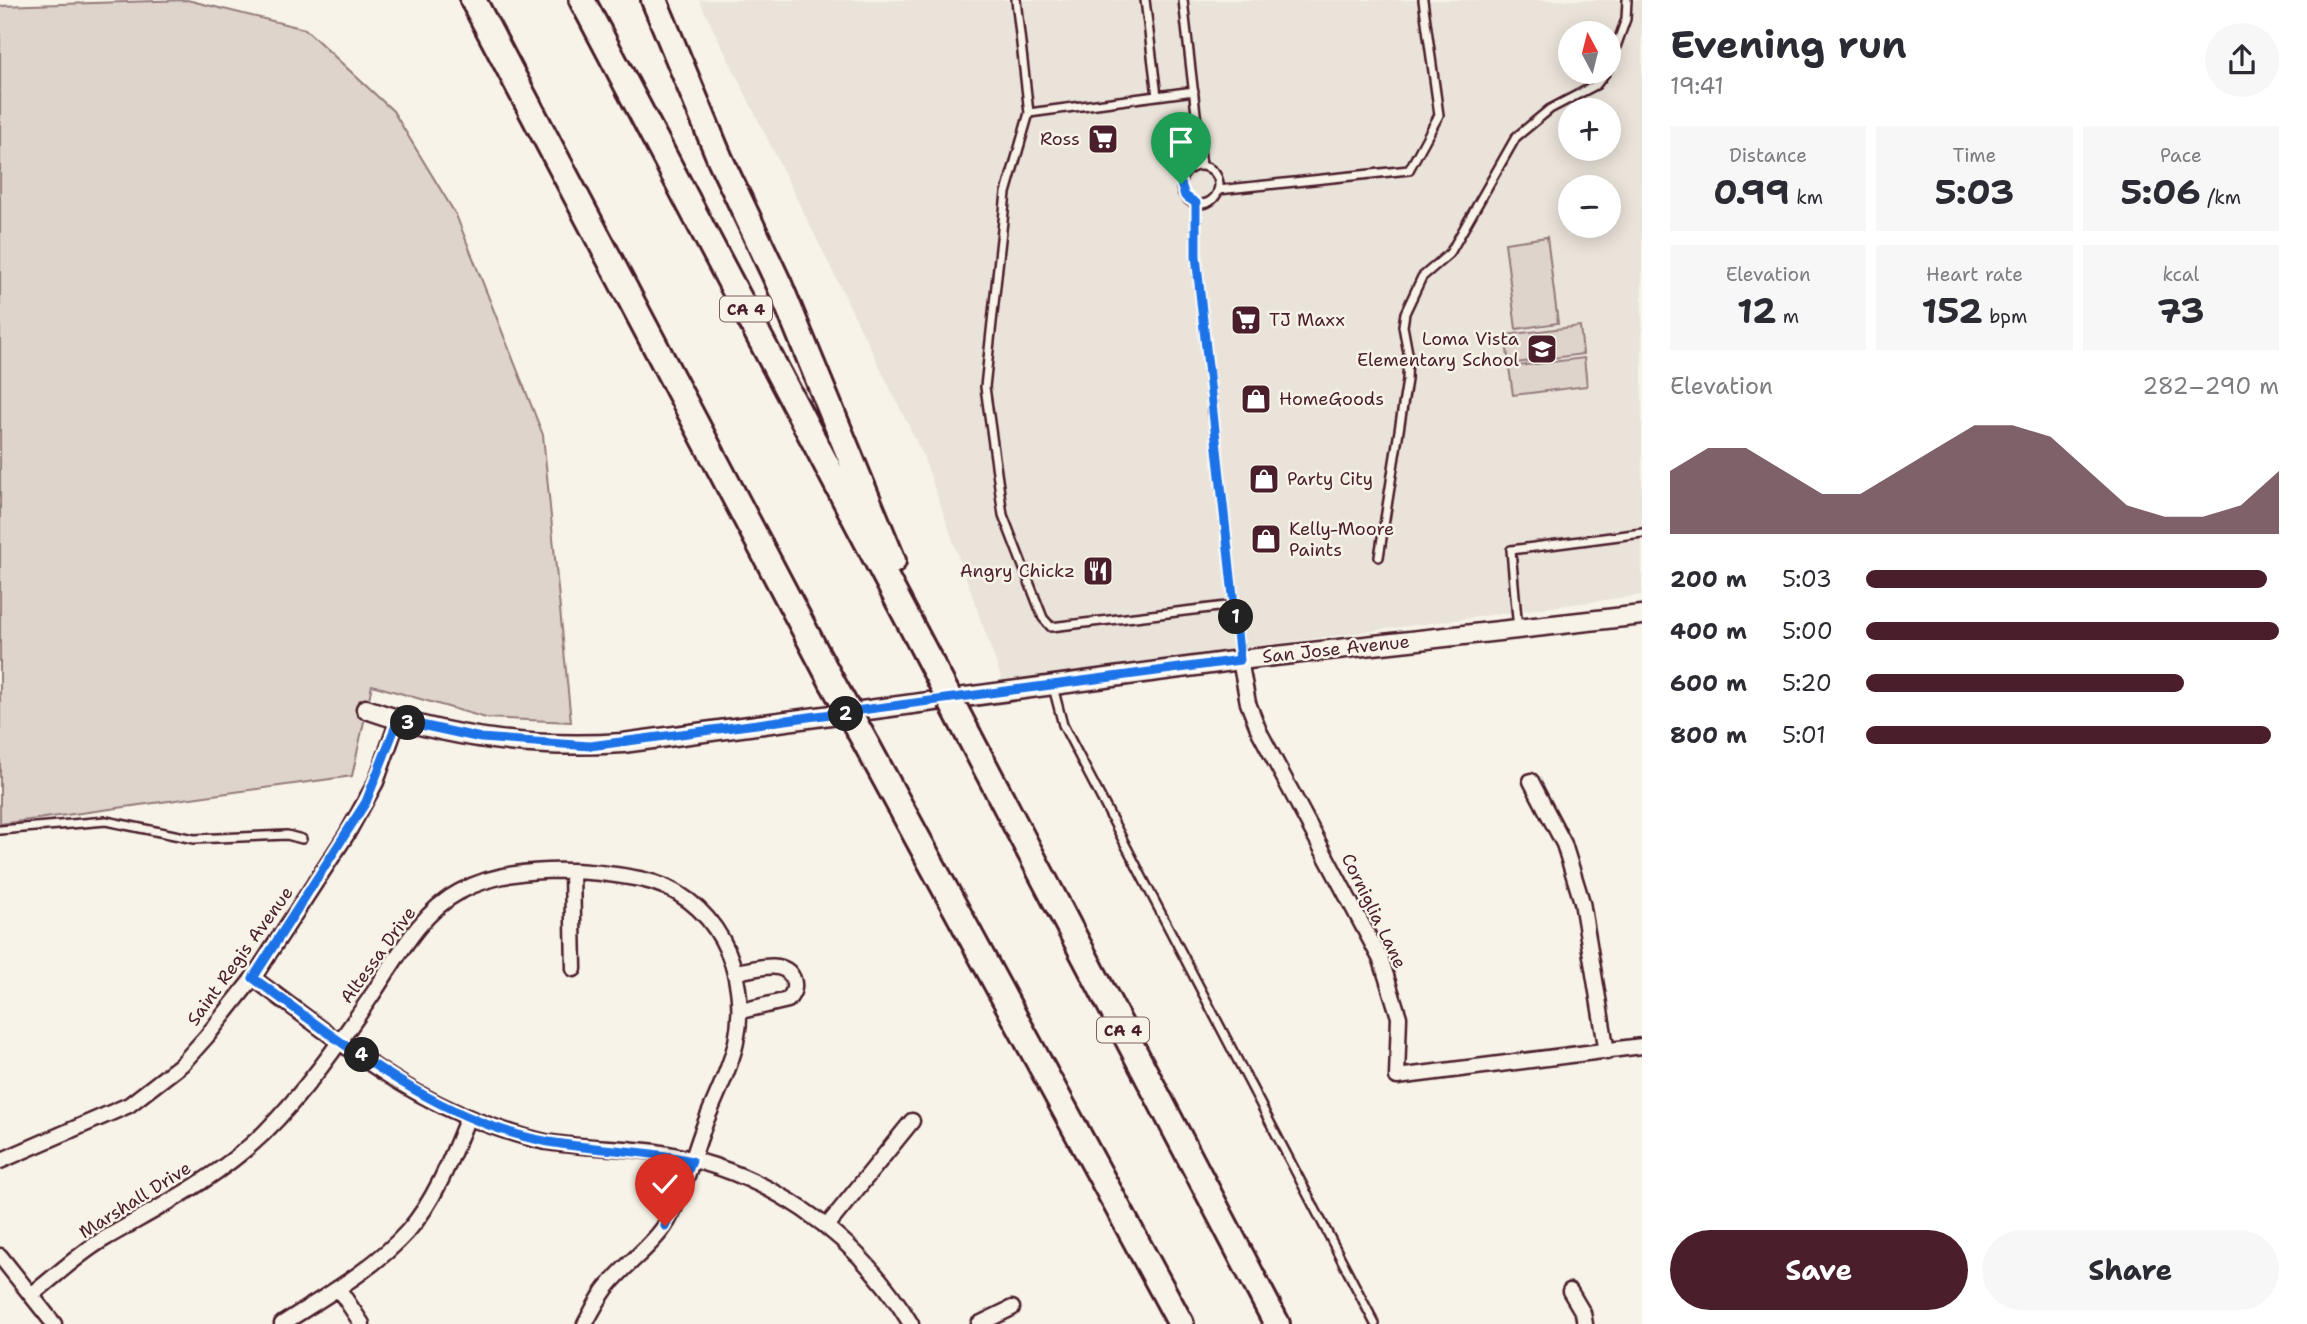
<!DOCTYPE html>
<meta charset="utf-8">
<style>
:root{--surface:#fff;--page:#f7f7f7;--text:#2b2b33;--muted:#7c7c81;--accent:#4a1f2b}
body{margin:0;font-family:"Shantell Sans",sans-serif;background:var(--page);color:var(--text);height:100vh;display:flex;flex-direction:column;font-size:26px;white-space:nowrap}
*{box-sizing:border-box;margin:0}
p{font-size:23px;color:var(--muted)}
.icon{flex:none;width:38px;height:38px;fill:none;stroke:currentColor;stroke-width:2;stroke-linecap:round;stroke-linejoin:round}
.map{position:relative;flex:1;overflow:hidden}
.panel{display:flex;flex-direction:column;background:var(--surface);width:665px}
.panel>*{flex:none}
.needle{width:46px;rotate:353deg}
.buttons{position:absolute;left:1558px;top:21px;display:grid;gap:14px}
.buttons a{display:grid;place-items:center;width:63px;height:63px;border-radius:50%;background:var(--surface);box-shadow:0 4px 18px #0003;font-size:35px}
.pin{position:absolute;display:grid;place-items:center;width:60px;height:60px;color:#fff;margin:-72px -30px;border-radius:50% 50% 50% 0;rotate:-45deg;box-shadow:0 0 7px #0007}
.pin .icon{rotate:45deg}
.km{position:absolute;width:35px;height:35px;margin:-18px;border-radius:50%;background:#222;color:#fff;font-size:19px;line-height:35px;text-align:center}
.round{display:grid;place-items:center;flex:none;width:74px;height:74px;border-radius:37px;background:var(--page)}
.summary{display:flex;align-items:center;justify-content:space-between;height:119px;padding:0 28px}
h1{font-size:38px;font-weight:700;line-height:52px}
.stats{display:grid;grid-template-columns:repeat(3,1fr);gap:10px;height:119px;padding:7px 28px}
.stats div{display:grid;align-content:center;border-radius:0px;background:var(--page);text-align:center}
.stats b{font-size:35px;font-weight:700}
.stats small{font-size:19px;font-weight:400}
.stats p{font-size:19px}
.chart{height:196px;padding:14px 28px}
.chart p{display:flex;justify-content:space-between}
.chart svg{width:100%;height:126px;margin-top:7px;fill:var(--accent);opacity:.7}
.cta{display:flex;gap:14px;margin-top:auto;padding:14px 28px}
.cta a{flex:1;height:80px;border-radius:42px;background:var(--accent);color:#fff;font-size:28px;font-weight:700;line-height:80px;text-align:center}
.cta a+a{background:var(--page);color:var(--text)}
ul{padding:0 28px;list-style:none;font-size:23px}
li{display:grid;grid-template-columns:112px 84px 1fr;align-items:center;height:52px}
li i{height:18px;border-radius:9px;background:var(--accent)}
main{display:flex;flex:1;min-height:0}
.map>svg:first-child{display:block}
</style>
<main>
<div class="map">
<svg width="1642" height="1324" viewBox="0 0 1642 1324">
<rect width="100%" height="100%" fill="#f7f3e8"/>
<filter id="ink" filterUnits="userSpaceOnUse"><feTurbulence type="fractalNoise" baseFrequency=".0143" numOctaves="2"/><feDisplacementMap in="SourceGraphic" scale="14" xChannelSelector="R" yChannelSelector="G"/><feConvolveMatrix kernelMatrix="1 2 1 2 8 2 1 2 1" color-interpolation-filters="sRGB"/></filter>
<g filter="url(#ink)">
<!-- built -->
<path fill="#eae3da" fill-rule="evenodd" d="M699,0H1642V595L1002,680L922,453ZM1570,33H1608V72H1570ZM1570,110H1608V149H1570ZM1570,187H1608V226H1570Z"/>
<!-- green -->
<path fill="#ded4cc" stroke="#947a7c" stroke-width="2" d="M187,0L305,29L393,111L456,215L543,435L571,722L486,718L372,685L352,776L0,824V6Z
M1547,237L1558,323L1516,329L1505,243Z
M1580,326L1583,354L1509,364L1505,335Z
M1584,358L1587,386L1513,395L1509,367Z"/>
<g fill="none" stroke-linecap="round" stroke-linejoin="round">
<!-- service casing -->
<g stroke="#4a1f2b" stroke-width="12">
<path id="service" d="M1016,0L1029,113L1006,193L985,387L1003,515L1043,618L1051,627L1235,605
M1145,0L1157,96
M1183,0L1202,166
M1608,69L1626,19L1627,0
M1029,113L1194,91
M1181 185a19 19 0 1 1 38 0a19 19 0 1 1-38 0Z
M1218,190L1409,170L1439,115L1423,0
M1196,203V256L1240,659
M1379,557L1407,380L1408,353L1403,326L1405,313L1422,277L1450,253L1516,137L1550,109L1596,85L1606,72
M1518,630L1511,550L1642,533
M1053,687L1063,725L1375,1324
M0,830L106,821L194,839L287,835L302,839"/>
</g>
<!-- minor casing -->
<g stroke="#4a1f2b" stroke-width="19">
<path id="minor" d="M1240,660L1248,703L1259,731L1381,960L1399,1017L1397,1077L1642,1046
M1531,781L1564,844L1582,902L1607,1052
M572,872L574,969
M737,972C754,969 785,958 793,979C796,988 793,993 788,1000L741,1011
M253,978C321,1027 391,1087 470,1118C494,1127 520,1137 546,1142C582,1148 620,1147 656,1152C764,1169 855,1231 911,1324
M0,1161L129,1105L182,1064L207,1036L253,978L347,834L376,782L398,720
M827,1226L912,1121
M0,1256L54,1324
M338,1288L362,1324
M1570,1291L1583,1313L1585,1324
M31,1295C55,1277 78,1254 104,1239C161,1206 216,1179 264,1133C304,1093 338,1045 370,998C395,962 419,913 459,892C510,864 584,868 640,879C716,894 751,972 736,1042C730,1071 713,1101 703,1129C693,1156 680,1204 664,1227C648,1250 622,1267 605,1290C597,1301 591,1313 585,1324
M282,1324C325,1296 374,1269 408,1231C436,1199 452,1156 468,1117
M979,1324L1012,1308"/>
</g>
<!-- tertiary casing -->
<g stroke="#4a1f2b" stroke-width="23">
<path id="tertiary" d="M366,709C449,738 536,749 623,743L1240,660L1642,615"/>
</g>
<!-- motorway casing -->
<g stroke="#4a1f2b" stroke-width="30">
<path id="motorway" d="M473,0L832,682
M582,0L933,667
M654,0L720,159L779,284L893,561
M969,736L1277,1324
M868,747L1181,1324"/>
</g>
<!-- service -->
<use href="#service" stroke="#f7f3e8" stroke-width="7"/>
<!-- minor -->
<use href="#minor" stroke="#f7f3e8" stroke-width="14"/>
<!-- tertiary -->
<use href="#tertiary" stroke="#f7f3e8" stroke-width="18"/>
<!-- motorway -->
<use href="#motorway" stroke="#f7f3e8" stroke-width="24"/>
<!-- motorway-bridge casing -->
<g stroke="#4a1f2b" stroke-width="30" stroke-linecap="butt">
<path id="motorway-bridge" d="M933,667L969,736
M832,682L868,747"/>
</g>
<!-- motorway-bridge -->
<use href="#motorway-bridge" stroke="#f7f3e8" stroke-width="24"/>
</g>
</g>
<g fill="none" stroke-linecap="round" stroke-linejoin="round" filter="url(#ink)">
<!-- route casing -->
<g stroke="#fff" stroke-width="14">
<path id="route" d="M665,1226L692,1161C643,1149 593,1151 544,1141C433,1119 342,1042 253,978L366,802L398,720L481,738L590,746L1240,660L1196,256V203L1185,196L1181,184"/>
</g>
<!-- route -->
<use href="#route" stroke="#1a73e8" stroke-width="9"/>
</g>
<!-- icons -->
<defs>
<g id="supermarket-square" transform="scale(1.575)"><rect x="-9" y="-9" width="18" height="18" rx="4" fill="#4a1f2b" stroke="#f7f3e8"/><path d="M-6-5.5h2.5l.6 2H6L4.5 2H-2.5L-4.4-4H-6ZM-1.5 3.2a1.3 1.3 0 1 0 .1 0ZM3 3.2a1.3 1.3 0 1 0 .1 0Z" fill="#fff"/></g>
<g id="school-square" transform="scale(1.575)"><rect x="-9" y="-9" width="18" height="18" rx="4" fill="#4a1f2b" stroke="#f7f3e8"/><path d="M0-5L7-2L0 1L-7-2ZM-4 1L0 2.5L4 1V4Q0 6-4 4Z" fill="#fff"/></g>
<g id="shop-square" transform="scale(1.575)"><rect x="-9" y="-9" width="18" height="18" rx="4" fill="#4a1f2b" stroke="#f7f3e8"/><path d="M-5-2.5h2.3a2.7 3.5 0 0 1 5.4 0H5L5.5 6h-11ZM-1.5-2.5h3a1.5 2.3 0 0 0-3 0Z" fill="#fff"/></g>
<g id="restaurant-square" transform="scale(1.575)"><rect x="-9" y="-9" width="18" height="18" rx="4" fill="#4a1f2b" stroke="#f7f3e8"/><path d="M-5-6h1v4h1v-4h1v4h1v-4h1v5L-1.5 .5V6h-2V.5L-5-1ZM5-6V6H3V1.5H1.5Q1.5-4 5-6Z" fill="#fff"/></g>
</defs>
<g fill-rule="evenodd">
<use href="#supermarket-square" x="1103" y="139"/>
<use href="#supermarket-square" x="1246" y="320"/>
<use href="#school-square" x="1542" y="349"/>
<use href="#shop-square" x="1256" y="399"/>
<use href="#shop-square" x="1264" y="479"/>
<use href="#shop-square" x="1266" y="539"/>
<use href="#restaurant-square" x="1098" y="571"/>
</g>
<g text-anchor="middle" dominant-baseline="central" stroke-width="5" stroke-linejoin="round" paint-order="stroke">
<!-- shield labels -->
<g fill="#f7f3e8" stroke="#7e5f64" stroke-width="2">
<rect x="720" y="296.5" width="52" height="25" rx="5"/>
<rect x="1097" y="1017.5" width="52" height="25" rx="5"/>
</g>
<g font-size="16" font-weight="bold" fill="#4a1f2b">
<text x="746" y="309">CA 4</text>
<text x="1123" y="1030">CA 4</text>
</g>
<!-- poi labels -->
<g font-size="18" fill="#4a1f2b" stroke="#f7f3e8" text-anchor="start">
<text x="1080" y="139" text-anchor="end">Ross</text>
<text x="1269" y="320">TJ Maxx</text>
<text x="1519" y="339" text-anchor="end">Loma Vista<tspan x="1519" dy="21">Elementary School</tspan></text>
<text x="1279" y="399">HomeGoods</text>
<text x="1287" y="479">Party City</text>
<text x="1289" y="529">Kelly-Moore<tspan x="1289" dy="21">Paints</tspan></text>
<text x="1075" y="571" text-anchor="end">Angry Chickz</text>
</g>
<!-- street labels -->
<g font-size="18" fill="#4a1f2b" stroke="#f7f3e8">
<text transform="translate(1336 649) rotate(-6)">San Jose Avenue</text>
<text transform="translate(1374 911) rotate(64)">Corniglia Lane</text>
<text transform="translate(378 955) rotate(-54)">Altessa Drive</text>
<text transform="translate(240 956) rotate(-54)">Saint Regis Avenue</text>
<text transform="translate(135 1200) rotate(-32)">Marshall Drive</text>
</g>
</g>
</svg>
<div class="buttons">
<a><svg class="needle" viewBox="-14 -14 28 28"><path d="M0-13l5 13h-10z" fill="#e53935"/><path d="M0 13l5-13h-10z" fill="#7c7c81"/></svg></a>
<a>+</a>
<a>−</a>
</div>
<div class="pin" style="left:1181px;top:184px;background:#1e9e55"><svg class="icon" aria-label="arrive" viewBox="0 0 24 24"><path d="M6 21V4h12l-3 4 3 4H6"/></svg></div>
<div class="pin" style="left:665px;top:1226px;background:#d93025"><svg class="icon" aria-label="check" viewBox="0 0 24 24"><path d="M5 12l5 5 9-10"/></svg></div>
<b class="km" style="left:1236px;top:617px">1</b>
<b class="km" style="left:846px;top:714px">2</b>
<b class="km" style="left:408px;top:723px">3</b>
<b class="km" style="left:362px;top:1055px">4</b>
</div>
<section class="panel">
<div class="summary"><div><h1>Evening run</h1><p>19:41</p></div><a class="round"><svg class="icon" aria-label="share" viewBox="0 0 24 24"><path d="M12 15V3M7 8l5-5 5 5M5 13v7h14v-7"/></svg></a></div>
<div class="stats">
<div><p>Distance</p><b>0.99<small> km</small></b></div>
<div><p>Time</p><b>5:03</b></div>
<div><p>Pace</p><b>5:06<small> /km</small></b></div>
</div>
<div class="stats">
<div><p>Elevation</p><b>12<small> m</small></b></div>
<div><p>Heart rate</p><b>152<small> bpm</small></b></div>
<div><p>kcal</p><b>73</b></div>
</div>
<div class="chart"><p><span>Elevation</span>282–290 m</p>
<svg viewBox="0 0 160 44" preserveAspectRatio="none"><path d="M0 44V22L10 14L20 14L30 22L40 30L50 30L60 22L70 14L80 6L90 6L100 10L110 22L120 34L130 38L140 38L150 34L160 22V44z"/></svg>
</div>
<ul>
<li><b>200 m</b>5:03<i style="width:97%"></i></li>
<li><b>400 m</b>5:00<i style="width:100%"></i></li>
<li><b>600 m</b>5:20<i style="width:77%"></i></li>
<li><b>800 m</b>5:01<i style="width:98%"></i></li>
</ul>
<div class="cta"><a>Save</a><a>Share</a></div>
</section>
</main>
